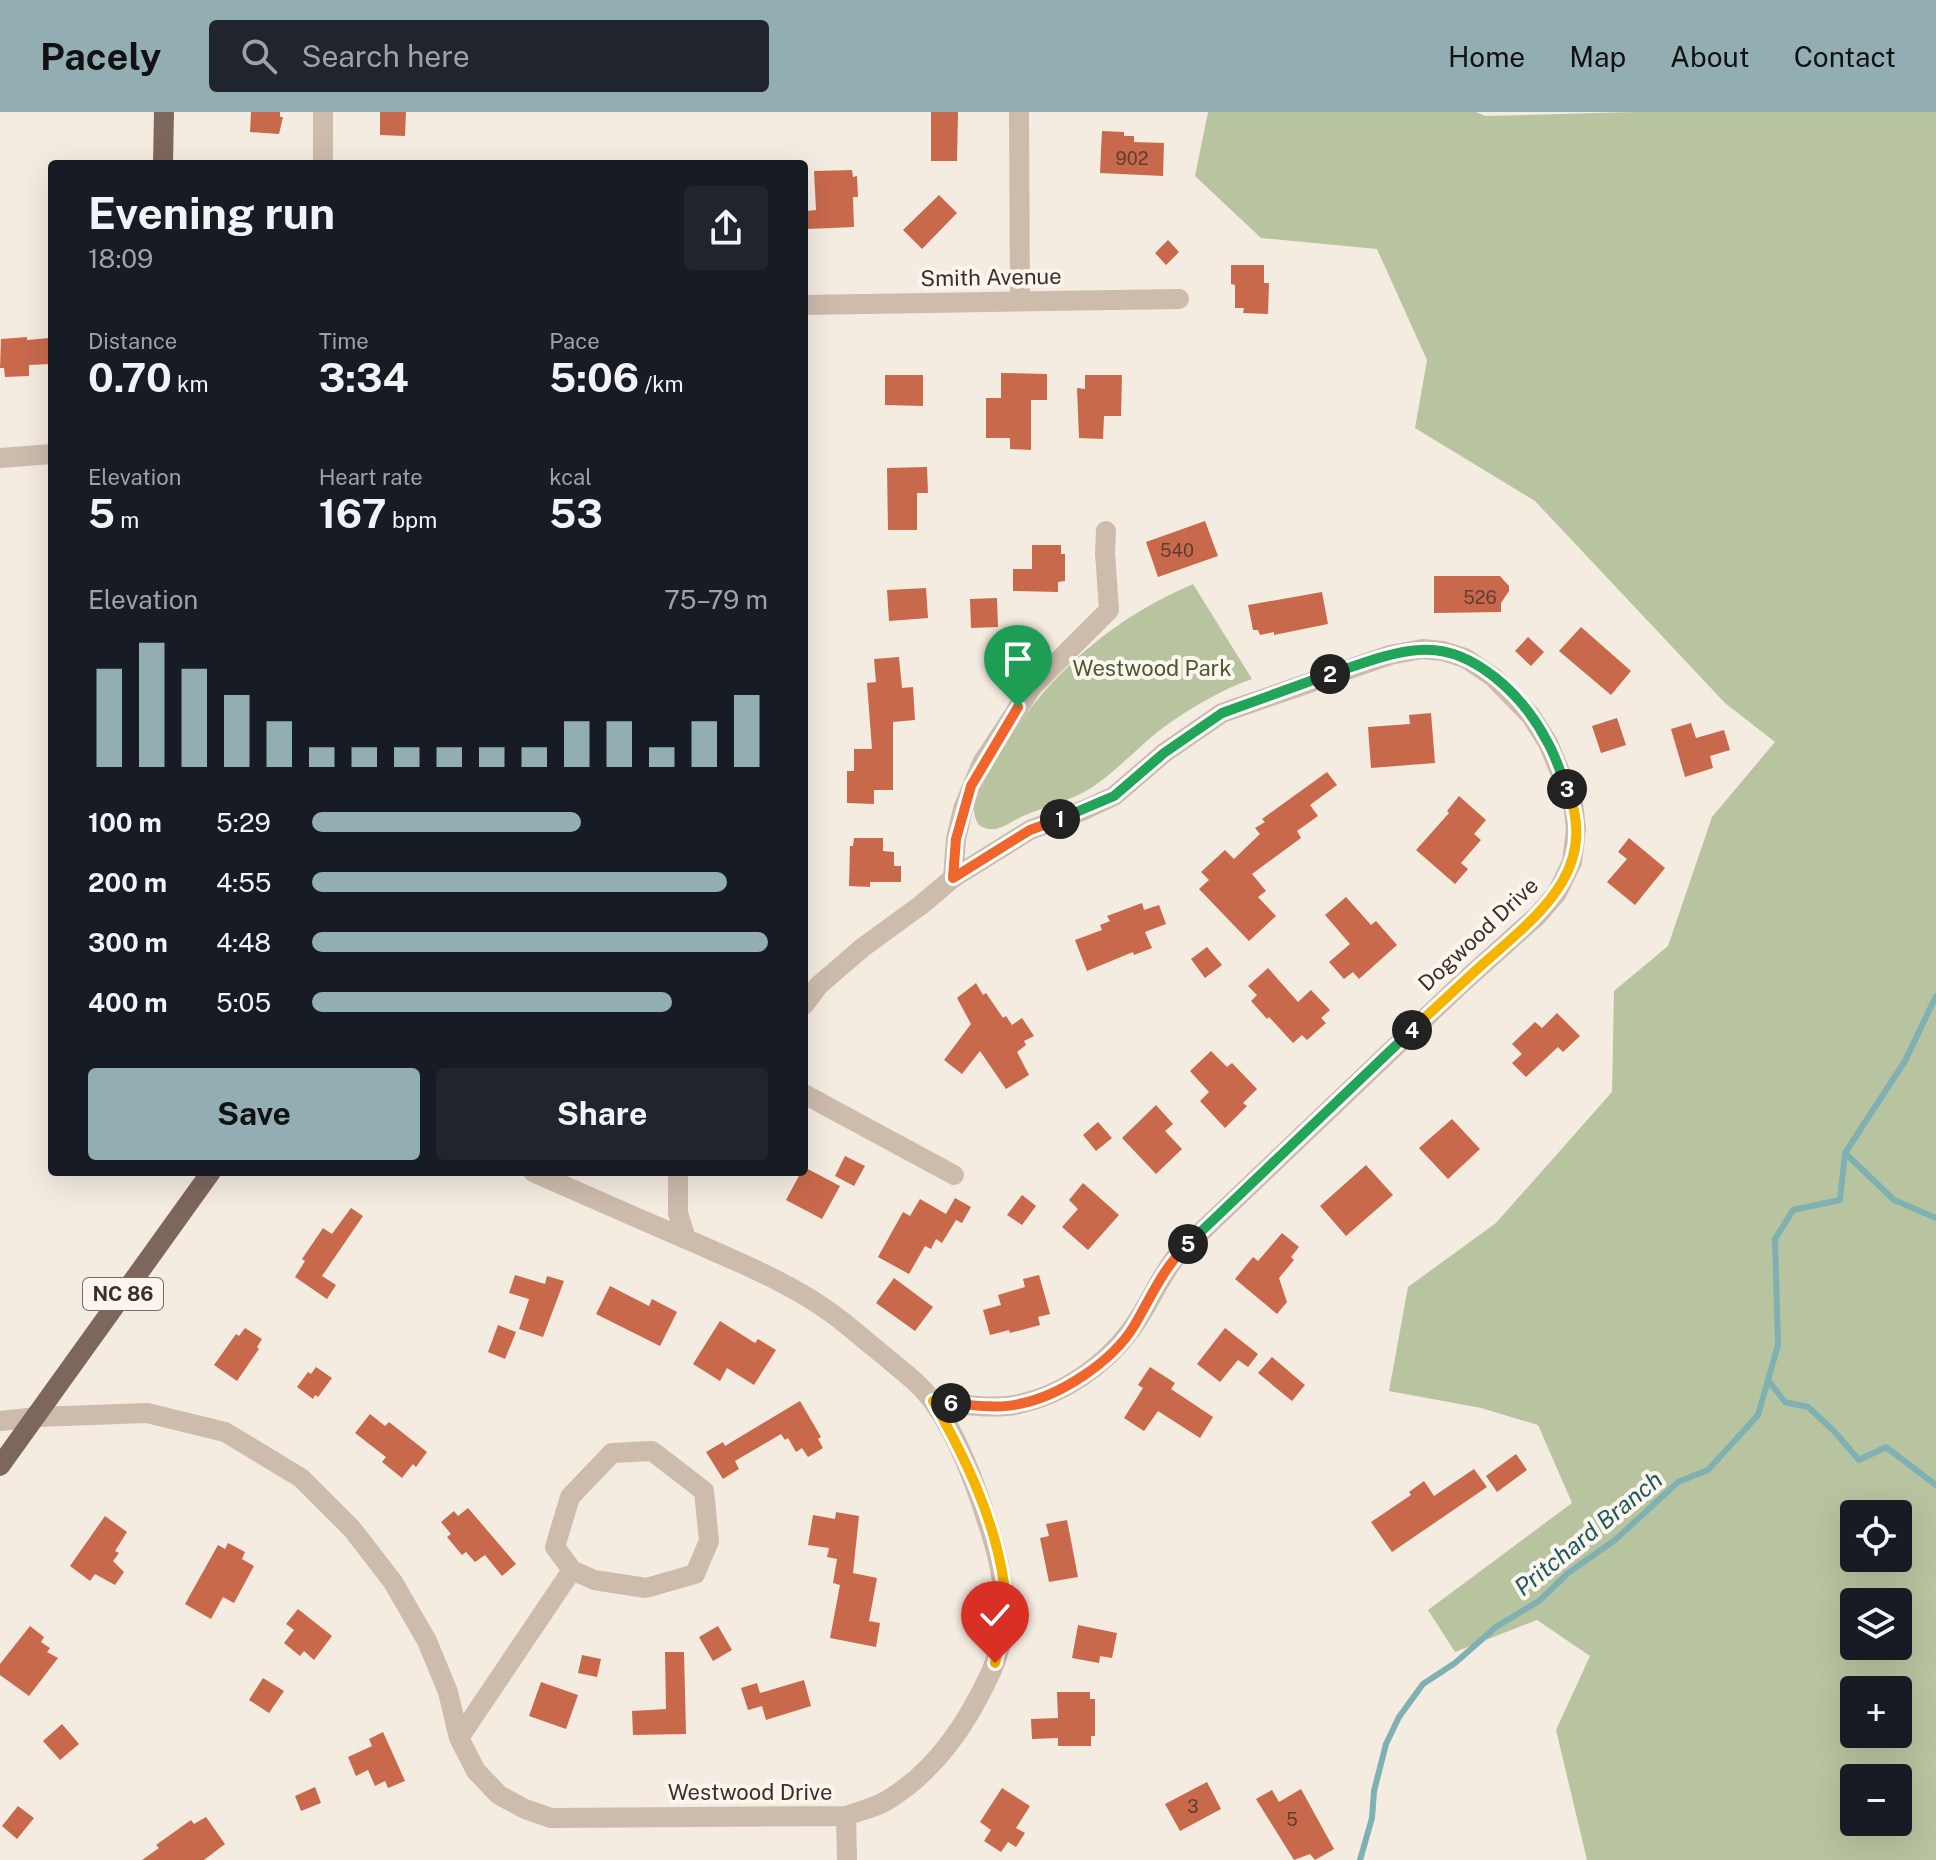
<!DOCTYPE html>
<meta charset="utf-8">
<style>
:root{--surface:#171b24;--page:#20242c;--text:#f1f3f6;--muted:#9ea1a6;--accent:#92aeb2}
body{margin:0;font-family:"Public Sans",sans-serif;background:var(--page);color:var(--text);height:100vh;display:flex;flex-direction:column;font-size:30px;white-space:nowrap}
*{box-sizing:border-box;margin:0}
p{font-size:26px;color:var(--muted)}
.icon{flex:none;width:44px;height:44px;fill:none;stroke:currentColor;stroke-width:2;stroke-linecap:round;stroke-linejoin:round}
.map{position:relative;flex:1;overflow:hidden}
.sheet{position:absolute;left:48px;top:48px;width:760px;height:1016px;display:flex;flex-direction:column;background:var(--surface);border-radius:8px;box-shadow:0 8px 32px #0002}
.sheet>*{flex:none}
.buttons{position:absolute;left:1840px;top:1388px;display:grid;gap:16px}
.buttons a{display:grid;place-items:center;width:72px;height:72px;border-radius:8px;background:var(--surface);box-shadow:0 8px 32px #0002;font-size:40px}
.pin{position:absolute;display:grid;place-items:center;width:68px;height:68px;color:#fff;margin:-82px -34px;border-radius:50% 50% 50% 0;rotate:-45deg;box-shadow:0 0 8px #0007}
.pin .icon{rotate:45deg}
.km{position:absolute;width:40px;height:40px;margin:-20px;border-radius:50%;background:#222;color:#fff;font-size:22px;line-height:40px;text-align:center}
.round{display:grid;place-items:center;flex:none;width:84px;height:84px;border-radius:8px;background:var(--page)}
.head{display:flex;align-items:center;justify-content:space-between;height:136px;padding:0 40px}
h1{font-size:44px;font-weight:700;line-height:60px}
.stats{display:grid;grid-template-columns:repeat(3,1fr);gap:12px;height:136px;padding:8px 40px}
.stats div{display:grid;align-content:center}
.stats b{font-size:40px;font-weight:700}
.stats small{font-size:22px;font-weight:400}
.stats p{font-size:22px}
.chart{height:224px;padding:16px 40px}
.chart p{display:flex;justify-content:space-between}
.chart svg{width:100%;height:144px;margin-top:8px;stroke:var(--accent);stroke-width:6}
.cta{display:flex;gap:16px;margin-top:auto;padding:16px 40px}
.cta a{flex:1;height:92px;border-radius:8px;background:var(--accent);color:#111;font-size:32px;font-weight:700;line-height:92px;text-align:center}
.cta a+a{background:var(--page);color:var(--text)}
ul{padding:0 40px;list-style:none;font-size:26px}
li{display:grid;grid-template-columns:128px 96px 1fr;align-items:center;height:60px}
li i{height:20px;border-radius:10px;background:var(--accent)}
header{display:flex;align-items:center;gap:48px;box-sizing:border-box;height:112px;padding:0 40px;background:var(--accent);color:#111}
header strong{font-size:38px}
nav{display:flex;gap:44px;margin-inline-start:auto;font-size:28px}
.search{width:560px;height:72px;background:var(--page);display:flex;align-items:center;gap:20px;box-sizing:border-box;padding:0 28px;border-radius:8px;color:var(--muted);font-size:30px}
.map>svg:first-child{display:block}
</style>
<header>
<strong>Pacely</strong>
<div class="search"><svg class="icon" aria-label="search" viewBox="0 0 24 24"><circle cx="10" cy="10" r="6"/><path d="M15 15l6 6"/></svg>Search here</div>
<nav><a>Home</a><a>Map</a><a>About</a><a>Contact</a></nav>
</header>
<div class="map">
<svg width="1936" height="1748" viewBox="0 0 1936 1748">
<rect width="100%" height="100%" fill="#f4ebe1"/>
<!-- green -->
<path fill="#b8c4a0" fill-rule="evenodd" d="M1208,0H1476L1485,4L1633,0H1936V1748H1587L1556,1618L1590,1544L1537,1508L1455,1540L1428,1498L1572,1391L1538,1313L1481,1296L1389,1279L1408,1175L1496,1111L1612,980L1614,879L1668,834L1712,705L1775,630L1725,591L1535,389L1415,316L1427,248L1377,137L1261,126L1195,64ZM1854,1402H1898V1446H1854ZM1854,1490H1898V1534H1854ZM1854,1578H1898V1622H1854ZM1898,1666V1710H1854V1666Z
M1193,472L1252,567C1223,577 1196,593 1171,610C1142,630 1120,657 1091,676C1070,689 1046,694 1023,704C1008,711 995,724 979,713C966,695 982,673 991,656C1038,572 1104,510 1193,472Z"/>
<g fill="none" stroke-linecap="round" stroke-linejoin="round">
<!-- stream -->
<path stroke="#7fb0b2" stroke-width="6" d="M1845,1041L1894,1088L1936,1106
M1768,1268L1785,1290L1808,1295L1833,1318L1859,1348L1886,1335L1936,1373
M1360,1748L1372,1706L1374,1679L1386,1632L1399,1605L1423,1572L1455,1551L1496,1515L1539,1489L1568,1461L1615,1428L1678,1370L1708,1358L1758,1303L1778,1233L1775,1127L1793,1098L1840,1088L1845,1041L1905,949L1936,884"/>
</g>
<!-- building -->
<path fill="#c8694b" d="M251,0H280V5H283L279,22L250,20Z
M380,0H406L405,24L380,23Z
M931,0H958L957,49H931Z
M1102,19L1124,20V24H1134V30L1164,31L1163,64L1100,61Z
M852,58L853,65L857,64L858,85H853L854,115L807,117L806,99L816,98L814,59Z
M939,83L957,101L922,137L903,118Z
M1168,128L1179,140L1166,153L1155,141Z
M1231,153H1264V171H1269L1268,202L1243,201L1244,196H1235V173L1231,172Z
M27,225V228L49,226L50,252L29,253V264L5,265L4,256H0L1,227Z
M1001,261L1047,262V288H1031V338L1010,337V326H986V286H1001Z
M885,263H923V294L885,293Z
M1085,263H1122L1121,304H1104L1103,327L1079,326L1077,276L1085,277Z
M927,355L928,381H917V418H888L887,356Z
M1205,409L1218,444L1158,465L1146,430Z
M1032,433H1061V442H1065V469L1058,470V480L1013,479V457H1032Z
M1434,464H1500L1509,474V479L1501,491V500L1434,501Z
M926,476L928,506L889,509L887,478Z
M1322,480L1328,512L1274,523V520L1260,523L1258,518H1253L1248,493Z
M997,486L998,515L971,516L970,487Z
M1581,515L1631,559L1611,583L1559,539Z
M1528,525L1544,540L1531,554L1515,539Z
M899,545L902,576L913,575L915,608L893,610V678H874V692L847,691V659H854V637H872L867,571L876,570L874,547Z
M1431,601L1435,651L1371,656L1368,615L1410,612L1409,603Z
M1617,606L1626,633L1601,641L1592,614Z
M1691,611L1696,626L1724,618L1730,638L1710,644L1713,656L1685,665L1671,617Z
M1327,660L1337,673L1310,693L1318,704L1297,719L1301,726L1252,762L1266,779L1258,785L1276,804L1249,829L1199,777L1209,768L1201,760L1225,738L1234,747L1260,722L1255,716L1265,710L1262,707Z
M1459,684L1486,708L1474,722L1481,728L1461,751L1468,757L1455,772L1416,738L1449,701L1447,699Z
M854,726H883V739L894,740V754H901V770H870V775L849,774L850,734H853Z
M1629,726L1665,756L1635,793L1607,770L1627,747L1618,740Z
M1346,785L1371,813L1376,809L1397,833L1359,867L1353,860L1344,867L1329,850L1350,832L1325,803Z
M1142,791L1144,798L1159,793L1166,812L1145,820L1152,836L1134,843L1133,840L1087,859L1075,828L1102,818L1100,813L1110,809L1107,804Z
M1207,835L1222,853L1205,866L1191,847Z
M1268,856L1298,890L1311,878L1330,898L1321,906L1326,911L1307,928L1302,923L1293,931L1269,905L1267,907L1251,889L1257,883L1248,874Z
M976,871L983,883L986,881L1003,906L1006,904L1012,913L1022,906L1034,924L1024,929L1026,933L1017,940L1029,963L1006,977L980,939L962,962L944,948L971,912L957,886Z
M1557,901L1580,924L1563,940L1558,935L1526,965L1512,951L1522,942L1512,932L1535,910L1542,916Z
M1211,939L1227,955L1232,951L1257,977L1243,991L1247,994L1225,1016L1200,989L1209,980L1190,959Z
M1156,993L1173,1012L1165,1019L1182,1037L1156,1062L1122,1026Z
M1452,1007L1480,1037L1448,1067L1419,1036Z
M1098,1010L1112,1026L1096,1039L1083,1023Z
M845,1044L865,1054L854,1074L835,1064Z
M1366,1053L1393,1083L1346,1124L1320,1094Z
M804,1055L840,1074L822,1107L786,1088L801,1060H804Z
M1083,1071L1119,1103L1088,1138L1062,1115L1078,1097L1069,1088Z
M1022,1083L1036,1094L1022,1113L1007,1103Z
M955,1086L971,1095L962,1111L956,1108L942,1131L936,1127L931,1137L925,1134L909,1162L878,1145L903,1100L910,1104L920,1087L946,1102Z
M351,1096L363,1104L322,1164L336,1173L327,1187L295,1165L305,1149L302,1147L323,1116L332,1122Z
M1282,1121L1299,1135L1291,1145L1294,1148L1279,1166L1287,1190L1277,1202L1235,1167L1253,1145L1258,1149Z
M515,1163L545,1172L547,1164L564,1169L543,1225L519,1217L529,1187L509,1181Z
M1039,1163L1050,1202L1038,1205L1040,1213L1010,1221L1009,1218L990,1223L983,1198L1001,1193L998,1183L1025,1175L1023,1167Z
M894,1166L933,1195L915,1219L876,1191Z
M610,1174L649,1194L652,1187L677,1200L660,1234L596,1202Z
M720,1209L755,1231L758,1227L776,1238L754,1273L727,1256L720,1269L693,1252Z
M498,1213L516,1220L505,1247L488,1240Z
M245,1216L262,1227L257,1235L259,1237L237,1269L214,1253L236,1222L239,1224Z
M1225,1216L1258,1242L1248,1255L1238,1248L1220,1270L1197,1252Z
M1272,1245L1305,1273L1292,1289L1258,1261Z
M316,1255L332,1266L318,1285L315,1283L313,1287L297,1275L308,1260L311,1262Z
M1150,1255L1175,1271L1171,1277L1213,1305L1200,1326L1158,1299L1144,1319L1124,1306L1143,1276L1138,1273Z
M800,1289L821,1325L818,1327L823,1336L808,1345L802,1336L796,1340L788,1326L785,1328L781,1322L735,1349L739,1357L723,1367L706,1340L723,1330L725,1334Z
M370,1302L385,1314L389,1310L427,1340L416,1355L413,1352L402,1366L382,1350L386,1345L355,1321Z
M1516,1342L1527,1358L1497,1380L1486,1364Z
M1474,1357L1487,1375L1392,1440L1371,1410L1411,1383L1409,1380L1424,1369L1434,1384Z
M468,1396L516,1452L502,1464L485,1443L475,1450L466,1440L462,1443L447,1425L451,1422L441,1410L454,1399L458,1404Z
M836,1400L859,1404L853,1461L877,1466L869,1509L880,1511L876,1535L830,1526L840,1473L833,1471L837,1447L827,1445L829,1436L808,1433L813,1403L835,1407Z
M105,1404L127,1420L115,1439L119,1441L113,1449L124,1460L115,1473L95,1462L90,1469L70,1454Z
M1067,1408L1078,1465L1049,1470L1040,1426L1049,1424L1046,1412Z
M228,1431L245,1440L242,1447L254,1454L234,1491L223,1485L211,1507L185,1492L218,1433L225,1437Z
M298,1497L332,1524L314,1548L304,1539L300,1544L284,1531L294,1518L286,1512Z
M1078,1513L1117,1521L1112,1546L1100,1544L1099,1551L1072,1546Z
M30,1514L44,1525L41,1530L50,1536L47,1540L58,1546L29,1584L0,1563V1552Z
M718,1514L732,1538L713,1549L699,1525Z
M665,1540H684L686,1622L633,1623L632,1599L666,1597Z
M582,1543L601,1547L597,1565L578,1561Z
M263,1566L284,1579L269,1601L249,1588Z
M804,1568L811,1594L766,1608L762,1594L748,1598L741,1576L757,1571L760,1581Z
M541,1570L578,1583L566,1617L529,1604Z
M1057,1580H1090V1587H1095V1624H1091V1634H1058V1626L1032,1627L1031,1607L1058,1606Z
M62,1612L79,1632L60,1648L43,1629Z
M383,1620L405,1669L388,1676L385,1669L375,1674L368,1658L356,1664L348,1645L372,1634L369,1627Z
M1207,1670L1221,1697L1180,1719L1165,1692Z
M315,1675L321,1691L301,1699L295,1684Z
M1002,1676L1030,1694L1016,1716L1025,1721L1016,1735L1008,1730L1001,1740L984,1729L991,1718L980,1710Z
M1301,1677L1334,1737L1315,1748L1310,1742L1294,1748L1256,1687L1272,1678L1279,1690Z
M18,1694L34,1706L17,1727L2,1714Z
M206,1705L225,1732L204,1748H142L159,1736L156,1733L191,1708L194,1712Z"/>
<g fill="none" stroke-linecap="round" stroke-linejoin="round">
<!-- minor -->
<path stroke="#cdbbac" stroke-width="20" d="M1019,0L1020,188
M323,52V0
M804,193L1179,187
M0,346L52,342
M953,766L956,727L963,697L982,651L1032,575L1109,498L1105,441L1106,419
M804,893L818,874L862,836L921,793L953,766L1030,718L1084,698L1114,684L1164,641L1222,601L1390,543L1422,537L1443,539L1465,546L1493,565L1531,604L1548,631L1573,691L1576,717L1572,750L1557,781L1538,803L1460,873L1179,1141C1159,1165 1149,1194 1130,1219C1104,1254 1062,1283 1019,1292C995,1298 958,1292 933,1289
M804,982L954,1063
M678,1060V1101L686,1127
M0,1309L36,1305L147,1301L225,1320L301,1366L352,1417L393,1470L427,1529L448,1580L459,1626L476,1659L499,1683L525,1697L551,1706L846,1704C859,1699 874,1696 886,1689C936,1659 967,1612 991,1560C1013,1512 1004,1460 988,1412C975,1371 959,1327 934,1291C919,1270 896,1254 876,1237C862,1226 849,1214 834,1203C794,1173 745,1153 700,1133C644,1109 589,1085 533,1060
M652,1339L704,1379L709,1429L695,1462L646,1476L594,1468L572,1458L555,1435L570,1385L612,1341Z
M459,1626L572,1458
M846,1704L847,1748"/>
<!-- major -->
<path stroke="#7d675c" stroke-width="20" d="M163,52L164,0
M0,1354L211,1060"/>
</g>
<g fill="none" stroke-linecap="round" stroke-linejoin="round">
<!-- split-1 casing -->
<g stroke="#fff" stroke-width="16">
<path id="split-1" d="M1018,595L971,674L956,727L953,766L1030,718L1060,707"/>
</g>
<!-- split-2 casing -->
<g stroke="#fff" stroke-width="16">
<path id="split-2" d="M1060,707L1114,684L1164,641L1222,601L1330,562"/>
</g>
<!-- split-3 casing -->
<g stroke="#fff" stroke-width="16">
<path id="split-3" d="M1330,562C1359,553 1389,540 1419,538C1474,533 1525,586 1548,631C1556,645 1561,662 1567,677"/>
</g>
<!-- split-4 casing -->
<g stroke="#fff" stroke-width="16">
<path id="split-4" d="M1412,918C1436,895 1460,873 1484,851C1537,804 1601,757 1567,677"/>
</g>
<!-- split-5 casing -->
<g stroke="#fff" stroke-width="16">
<path id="split-5" d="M1188,1132L1412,918"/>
</g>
<!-- split-6 casing -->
<g stroke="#fff" stroke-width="16">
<path id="split-6" d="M951,1291C971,1293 998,1297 1019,1292C1060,1284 1112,1250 1134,1214C1151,1185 1163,1156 1188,1132"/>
</g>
<!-- split-7 casing -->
<g stroke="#fff" stroke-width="16">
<path id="split-7" d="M951,1291L933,1289C965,1345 995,1407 1004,1472C1008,1498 1001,1526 995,1551"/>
</g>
<!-- split-1 -->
<use href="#split-1" stroke="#f0652b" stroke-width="10"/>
<!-- split-2 -->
<use href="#split-2" stroke="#22a559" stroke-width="10"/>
<!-- split-3 -->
<use href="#split-3" stroke="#22a559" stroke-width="10"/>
<!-- split-4 -->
<use href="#split-4" stroke="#f5b400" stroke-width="10"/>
<!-- split-5 -->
<use href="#split-5" stroke="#22a559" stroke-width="10"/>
<!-- split-6 -->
<use href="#split-6" stroke="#f0652b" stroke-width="10"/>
<!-- split-7 -->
<use href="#split-7" stroke="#f5b400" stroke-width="10"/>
</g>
<g text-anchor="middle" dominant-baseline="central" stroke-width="8" stroke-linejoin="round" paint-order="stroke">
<!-- number labels -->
<g font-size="18" fill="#5e3e33">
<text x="1132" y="46">902</text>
<text x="1177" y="438">540</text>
<text x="1480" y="485">526</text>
<text x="1193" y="1694">3</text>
<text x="1292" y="1707">5</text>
</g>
<!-- shield labels -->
<rect fill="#fbf5ee" stroke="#756b66" stroke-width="2" x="83" y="1166" width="80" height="32" rx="6"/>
<g font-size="20" font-weight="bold" fill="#3b302b">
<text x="123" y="1182">NC 86</text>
</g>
<!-- street labels -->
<g font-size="22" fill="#3b302b" stroke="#fbf5ee">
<text transform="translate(991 165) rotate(-1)">Smith Avenue</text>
<text transform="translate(1478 822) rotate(-43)">Dogwood Drive</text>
<text x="750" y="1680">Westwood Drive</text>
</g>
<!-- park labels -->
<g font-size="22" fill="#4a5a2e" stroke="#fbf5ee">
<text x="1152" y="556">Westwood Park</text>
</g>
<!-- water labels -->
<g font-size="24" font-style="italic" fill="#1f5a5e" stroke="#fbf5ee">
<text transform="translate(1588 1421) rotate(-39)">Pritchard Branch</text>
</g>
</g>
</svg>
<div class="buttons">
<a><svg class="icon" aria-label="locate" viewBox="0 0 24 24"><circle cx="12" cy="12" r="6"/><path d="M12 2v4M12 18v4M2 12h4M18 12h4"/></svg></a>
<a><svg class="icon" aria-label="layers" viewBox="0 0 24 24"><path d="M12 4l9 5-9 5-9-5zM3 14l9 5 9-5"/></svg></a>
<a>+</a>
<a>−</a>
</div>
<div class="pin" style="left:1018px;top:595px;background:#1e9e55"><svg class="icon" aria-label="arrive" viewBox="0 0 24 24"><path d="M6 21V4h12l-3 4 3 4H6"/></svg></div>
<div class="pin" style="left:995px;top:1551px;background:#d93025"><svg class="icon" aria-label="check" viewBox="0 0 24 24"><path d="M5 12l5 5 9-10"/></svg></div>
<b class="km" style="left:1060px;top:707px">1</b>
<b class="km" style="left:1330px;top:562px">2</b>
<b class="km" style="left:1567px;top:677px">3</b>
<b class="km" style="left:1412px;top:918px">4</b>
<b class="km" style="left:1188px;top:1132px">5</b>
<b class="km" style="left:951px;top:1291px">6</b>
<section class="sheet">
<div class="head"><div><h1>Evening run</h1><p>18:09</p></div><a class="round"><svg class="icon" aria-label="share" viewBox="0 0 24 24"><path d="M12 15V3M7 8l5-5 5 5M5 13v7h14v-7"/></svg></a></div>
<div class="stats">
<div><p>Distance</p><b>0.70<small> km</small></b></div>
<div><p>Time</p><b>3:34</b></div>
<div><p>Pace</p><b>5:06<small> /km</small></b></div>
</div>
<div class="stats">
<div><p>Elevation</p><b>5<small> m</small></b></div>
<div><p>Heart rate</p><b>167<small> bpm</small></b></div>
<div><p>kcal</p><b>53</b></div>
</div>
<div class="chart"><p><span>Elevation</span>75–79 m</p>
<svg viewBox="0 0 160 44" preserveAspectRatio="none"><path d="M5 44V14M15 44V6M25 44V14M35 44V22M45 44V30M55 44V38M65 44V38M75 44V38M85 44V38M95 44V38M105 44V38M115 44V30M125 44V30M135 44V38M145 44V30M155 44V22"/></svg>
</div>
<ul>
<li><b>100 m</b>5:29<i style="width:59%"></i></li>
<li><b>200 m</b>4:55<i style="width:91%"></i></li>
<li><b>300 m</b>4:48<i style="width:100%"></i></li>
<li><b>400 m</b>5:05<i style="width:79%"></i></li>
</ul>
<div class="cta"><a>Save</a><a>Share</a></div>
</section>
</div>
